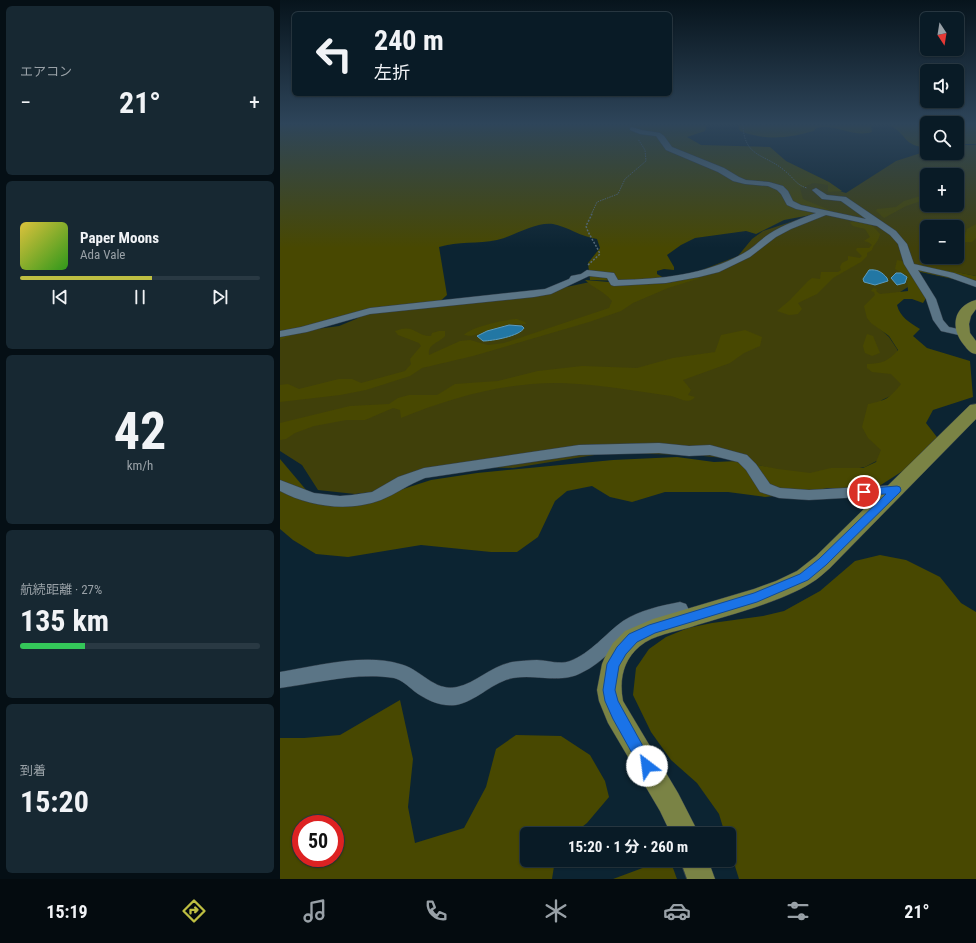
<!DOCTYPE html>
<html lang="ja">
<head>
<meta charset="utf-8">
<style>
	body { margin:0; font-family:"Roboto Condensed","Noto Sans JP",sans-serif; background:#172832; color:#f1f3f6; height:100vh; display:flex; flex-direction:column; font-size:15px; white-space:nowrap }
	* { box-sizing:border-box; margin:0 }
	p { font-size:13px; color:#99a1a7 }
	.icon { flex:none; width:22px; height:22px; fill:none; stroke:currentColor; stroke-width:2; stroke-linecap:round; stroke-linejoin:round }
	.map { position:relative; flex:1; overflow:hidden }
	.sheet { display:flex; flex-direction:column; gap:6px; padding:6px; background:#050f15; width:280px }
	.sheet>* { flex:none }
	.guide { position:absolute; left:12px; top:12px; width:380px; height:84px; border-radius:6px; box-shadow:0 1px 3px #0004,0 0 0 1px #293943; background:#091b26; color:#f1f3f6; overflow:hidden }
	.needle { width:26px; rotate:168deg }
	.fabs { position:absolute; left:640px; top:12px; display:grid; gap:8px }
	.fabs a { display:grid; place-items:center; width:44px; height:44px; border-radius:6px; background:#091b26; box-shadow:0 1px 3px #0004,0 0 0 1px #293943; font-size:20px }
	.speed { position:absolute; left:12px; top:815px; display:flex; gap:8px; font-size:20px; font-weight:700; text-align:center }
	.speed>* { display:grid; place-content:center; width:52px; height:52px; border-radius:50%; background:#091b26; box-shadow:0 1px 3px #0004,0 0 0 1px #293943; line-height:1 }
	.speed .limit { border:6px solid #d22; background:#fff; color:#111 }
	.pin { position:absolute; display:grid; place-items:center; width:34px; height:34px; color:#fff; margin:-17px; border:2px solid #fff; border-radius:50%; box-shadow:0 1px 4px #0007 }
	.me { position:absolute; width:44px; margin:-22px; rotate:330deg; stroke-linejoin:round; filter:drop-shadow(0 0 3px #0008) }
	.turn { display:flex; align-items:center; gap:14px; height:84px; padding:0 16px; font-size:18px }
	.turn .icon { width:52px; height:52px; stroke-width:2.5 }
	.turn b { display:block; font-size:28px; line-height:34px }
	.big { font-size:30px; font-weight:700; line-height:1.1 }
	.sheet .card { flex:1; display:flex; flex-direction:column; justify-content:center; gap:6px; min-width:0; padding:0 14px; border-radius:6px; background:#172832 }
	.sheet .dial { align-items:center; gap:0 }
	.dial b { font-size:52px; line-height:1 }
	.song { display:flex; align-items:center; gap:12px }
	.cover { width:48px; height:48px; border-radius:6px; background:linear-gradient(135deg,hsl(50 70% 55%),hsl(110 70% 35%)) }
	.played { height:4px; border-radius:2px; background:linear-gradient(90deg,#bebf42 55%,#293943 55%) }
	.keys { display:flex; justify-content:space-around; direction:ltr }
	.heat { display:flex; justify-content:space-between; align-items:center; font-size:22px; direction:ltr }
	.charge { height:6px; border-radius:3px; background:linear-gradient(90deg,#34c759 27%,#293943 0) }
	.trip { position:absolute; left:240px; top:827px; width:216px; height:40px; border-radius:6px; background:#091b26; box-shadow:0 1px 3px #0004,0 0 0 1px #293943; font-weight:700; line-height:40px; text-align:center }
	.tabs { display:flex; height:64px; justify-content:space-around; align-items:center; background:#040b0f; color:#99a1a7 }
	.tabs .icon { width:28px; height:28px }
	.tabs .on { color:#bebf42 }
	.tabs b { font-size:18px; color:#f1f3f6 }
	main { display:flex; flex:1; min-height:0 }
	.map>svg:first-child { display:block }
</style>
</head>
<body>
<main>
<section class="sheet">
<div class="card"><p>エアコン</p>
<div class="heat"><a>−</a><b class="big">21°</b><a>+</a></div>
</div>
<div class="card">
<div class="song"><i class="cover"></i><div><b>Paper Moons</b><p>Ada Vale</p></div></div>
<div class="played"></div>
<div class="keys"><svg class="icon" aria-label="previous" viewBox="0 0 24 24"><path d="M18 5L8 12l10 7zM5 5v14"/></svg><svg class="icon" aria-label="pause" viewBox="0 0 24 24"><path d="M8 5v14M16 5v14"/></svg><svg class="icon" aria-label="next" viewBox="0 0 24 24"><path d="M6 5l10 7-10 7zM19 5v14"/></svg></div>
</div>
<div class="card dial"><b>42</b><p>km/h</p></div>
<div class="card"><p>航続距離 · 27%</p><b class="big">135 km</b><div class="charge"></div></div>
<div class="card"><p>到着</p><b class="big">15:20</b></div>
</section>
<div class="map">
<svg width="696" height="879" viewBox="0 0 696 879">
	<rect width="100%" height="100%" fill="#0c2432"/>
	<path fill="#40400a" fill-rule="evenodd" d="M677,145H696V276L633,264L629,274L628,287L620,292L589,319L609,337L617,349L625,384L621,391L602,400L595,407L600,445L604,457L585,467L558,472L528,474L502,471L454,459L413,455L327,453L233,468L195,467L127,478L92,492L75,494L38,490L22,465L0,451V334L59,326L76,319L87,312L277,289L310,282L346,284L414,273L458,256L472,239L483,231L532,215C527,205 519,197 518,187C526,185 541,179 550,184C556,187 558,191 566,193L616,161L647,151V153H677ZM647,175H677V205H647ZM647,227H677V257H647Z"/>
	<g fill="#484801" fill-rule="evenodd">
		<path d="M0,125H427L425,131L407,137L421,145L490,147L506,161L549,182L562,191L548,192V185L534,183L520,188L523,199L552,211L504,220L476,234L466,231L415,238L401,245L387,255L394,267V270L384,269L377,271V274L384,278L350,281L310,280L308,263L320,248L317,239C301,237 286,226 273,224C254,222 235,236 217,240C198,244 178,241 159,247L167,295L154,307L60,317L0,340Z"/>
		<path d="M458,125H594L591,126L592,132C573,138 555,123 536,128L534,131C509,138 485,141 460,131Z"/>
		<path d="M609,125H647V147C623,147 627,133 609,125Z"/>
		<rect x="677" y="125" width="19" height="19"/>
		<polygon points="647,194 647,199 626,206 604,218 596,211 597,209 616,207 624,201"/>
		<path d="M573,221C589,222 590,222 600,234C598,243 594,243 592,250L587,253V256L581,262L553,278L537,294L518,303L522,309L518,314L509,315L497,311L510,300L528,281L532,278L540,279L541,272H558L561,270L560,267L562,263L568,260V256L580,258L582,256L576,250L577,248H589L592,245L588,242L584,241L590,237L585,229L573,226L570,223Z"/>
		<polygon points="696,224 696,238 692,242 684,242 683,240 687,229"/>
		<path d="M617,260L696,276V284L636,271L648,295L643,303L632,299H624L617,305C620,317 629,322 640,329L633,336L647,348L690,361L693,397L653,410L646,423L660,441L654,451L593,490L548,488L523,493L485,497L448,492H385L352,502L330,497L312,486L287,491L275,501L258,537L237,552H211L141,545L68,557L36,554L13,540L0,529V459L27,491L47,499L84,498L120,490L151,480L197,473L333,460L397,457L434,462L459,461L498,469L530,473L551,468H583L596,462L601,450L588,438L582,427L588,404C605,401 610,398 621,384L611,374L592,372L587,368V364C601,364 609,361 618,350L609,336L591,323L587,318L584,306L595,295L594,292L591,291L593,288L597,289L596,291L600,294L628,291L627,275L615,269Z"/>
		<path d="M417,277L420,278L388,288L353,303L341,311L309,322L193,356L142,368L130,376L86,390L60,395L0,402V385L8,384L19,389L59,379H72L81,383L125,371L131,364L130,359L141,346L139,343L118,335L115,331C135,323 135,336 151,336L152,333L159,331H165V336C159,343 147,344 149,355L180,341L190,340L208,345L224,343L329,308L332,301C324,291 313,288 305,280L329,282L336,285L382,284Z"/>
		<path d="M237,319L245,322L246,324H229L191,336L184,335C190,327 227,319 237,319Z"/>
		<path d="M465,330L482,337L480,346L464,353L450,363L403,380L411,390L408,395L415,397C409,405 399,398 391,396C355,391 318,384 281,383C226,382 172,397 121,418L120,410L113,408L85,420H66L34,426L15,433L6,439L0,440V423L70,406L109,404L118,398L129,395H157L175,384L218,381L258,371L302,366L357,368L393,358L435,352L441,335Z"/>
		<polygon points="587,334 593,336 600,353 592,356 585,353 583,346"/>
		<polygon points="600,555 626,560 660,577 681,603 696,612 696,879 459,879 449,847 449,834 445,834 439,814 417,783 391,760 371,732 353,695 356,668 369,649 386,637 408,628 432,623 483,616 504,611 540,591 575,561"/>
		<path d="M120,700L133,759L128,807L135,843L184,828L206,787L216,749L236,735L281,736L310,755L325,781L329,797L307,823L293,834H247V860H275L272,879H0V738H24L60,735ZM21,824H55V858H21Z"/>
		<polygon points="384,860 390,860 397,879 333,879"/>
	</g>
	<g fill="#2277a4" stroke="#5c9cbe">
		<path d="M589,270C597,269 602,272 607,278L608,281L595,285L584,282L583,279Z"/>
		<polygon points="616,273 621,273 627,277 625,283 617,285 611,278"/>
		<path d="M229,325L242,326L244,328C240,336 212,341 203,341L197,336L207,331Z"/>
	</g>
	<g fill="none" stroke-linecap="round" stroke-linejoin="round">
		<defs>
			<g id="minor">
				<path d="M352,127L361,130L380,133L384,136L392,147L444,168L459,177L466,180L489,182L503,186L508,191L513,201L521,205L586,219L561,201L542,199L532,190L536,188L547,195L566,197L616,231L627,244L634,264L674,273L696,281V287L668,277L638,270L656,299L663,320L669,327L687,331L688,333L683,336L661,331L653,320L646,299L624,264L618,244L610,235L597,226L546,215L511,229L496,237L470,257L439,272L419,277L386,283L334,286L331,285L327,278L309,276L271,294L254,297L90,314L27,332L0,337V331L21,327L90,308L265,289L289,279L291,276L301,274L307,270L334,273L338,280C382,279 425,275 464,253C473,248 480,240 489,234C503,225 519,219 536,213L516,209L507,205L501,194L497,190L488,186L465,184L453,181L438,172L386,150L376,136L360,134L350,130V128Z"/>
				<path d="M379,443L409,446L430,445L467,455L476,464L490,484L500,488L529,490L617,485L622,486L624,490L622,494L617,495L529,500L499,498L480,492L466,470L458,462L430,455L409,456L379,453L299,455L145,478C129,484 116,494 101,500C69,512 30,507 0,491V480L34,493L60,496L72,495L92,492L118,477L144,468L299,445Z"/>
				<path d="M400,602L406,604L413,618L411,623L405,625L399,623L396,617C384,620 372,621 361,627C339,640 325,662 301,673C280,684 257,674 233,678C212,682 197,701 176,705C161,707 146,700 134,691C128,686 122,680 114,678C77,672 37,683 0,688V672C36,666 85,653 120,664C141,669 154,692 177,687C196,683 211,666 232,662C240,661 249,660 257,660C267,660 279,665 290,661C311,653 325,634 343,621C360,610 380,606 400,602Z"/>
			</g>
			<g id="major">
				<path d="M696,300V309L691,316L689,324L690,333L696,341V354C690,353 688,350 684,345C670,328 673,306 696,300Z"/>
				<path d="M696,404V419L550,568C544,573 538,579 531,583C499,603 448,615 411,627C395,632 373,635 360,646C343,660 339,680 343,701L398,793L419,834H391L380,811L328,723L319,701L317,690L322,664L325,657L333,643L345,631L373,619L474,589L496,581L517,571L536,556L690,405Z"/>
				<polygon points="400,860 428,860 435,879 407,879"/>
			</g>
		</defs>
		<use href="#minor" stroke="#323f4b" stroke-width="1"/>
		<use href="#major" stroke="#323f4b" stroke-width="1"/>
		<g stroke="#586c79" stroke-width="1" stroke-dasharray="1.5 1" stroke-linecap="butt">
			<path d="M463,125C464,158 486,154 505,171C514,178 516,185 527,188"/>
			<polyline points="311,215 317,202 338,194 345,179 366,161 365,150 358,139"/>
		</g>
		<path stroke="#586c79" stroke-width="1.5" stroke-dasharray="2 1.5" stroke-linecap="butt" d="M308,265L320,254C316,244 309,236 306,226L312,214"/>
		<use href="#minor" fill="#5b7586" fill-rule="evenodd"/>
		<use href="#major" fill="#7a8345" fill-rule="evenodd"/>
	</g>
	<linearGradient id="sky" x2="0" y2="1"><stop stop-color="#07141c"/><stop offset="0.5" stop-color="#2e455a"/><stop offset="1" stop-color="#2e455a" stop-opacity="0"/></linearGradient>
	<rect width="696" height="248" fill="url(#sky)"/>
	<polygon fill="#1a73e8" stroke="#114b97" points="617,486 620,487 621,490 620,492 546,565 528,580 477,602 375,633 357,642 346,654 339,666 335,690 338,701 374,766 372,771 367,773 362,771 333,719 325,701 323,690 327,664 337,647 349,634 369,625 474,593 520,574 539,559 606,494 584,495 580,494 579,492 580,489"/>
</svg>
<div class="fabs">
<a><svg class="needle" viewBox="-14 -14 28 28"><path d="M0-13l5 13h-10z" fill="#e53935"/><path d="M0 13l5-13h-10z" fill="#99a1a7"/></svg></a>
<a><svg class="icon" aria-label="sound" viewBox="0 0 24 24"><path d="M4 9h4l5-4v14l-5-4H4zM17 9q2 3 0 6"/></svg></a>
<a><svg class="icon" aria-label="search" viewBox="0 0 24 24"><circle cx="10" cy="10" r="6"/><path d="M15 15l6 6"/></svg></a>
<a>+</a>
<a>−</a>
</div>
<div class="speed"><div class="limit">50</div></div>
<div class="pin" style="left:584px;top:492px;background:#d93025"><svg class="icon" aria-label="arrive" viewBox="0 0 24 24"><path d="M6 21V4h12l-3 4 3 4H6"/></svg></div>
<svg class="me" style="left:367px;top:766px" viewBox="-20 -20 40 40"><circle r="19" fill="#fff"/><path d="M0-13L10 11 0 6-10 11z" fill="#1a73e8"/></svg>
<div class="trip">15:20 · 1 分 · 260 m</div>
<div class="guide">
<div class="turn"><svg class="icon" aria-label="left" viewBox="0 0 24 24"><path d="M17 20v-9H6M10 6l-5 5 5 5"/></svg><div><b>240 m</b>左折</div></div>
</div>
</div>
</main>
<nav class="tabs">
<b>15:19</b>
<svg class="icon on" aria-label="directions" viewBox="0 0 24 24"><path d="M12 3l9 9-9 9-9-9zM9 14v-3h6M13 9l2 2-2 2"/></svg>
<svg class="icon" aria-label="music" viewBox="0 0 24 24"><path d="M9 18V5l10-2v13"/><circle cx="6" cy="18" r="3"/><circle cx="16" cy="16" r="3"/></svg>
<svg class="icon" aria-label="phone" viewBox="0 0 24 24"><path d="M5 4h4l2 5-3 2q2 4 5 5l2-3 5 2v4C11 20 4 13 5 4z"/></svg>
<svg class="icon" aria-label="climate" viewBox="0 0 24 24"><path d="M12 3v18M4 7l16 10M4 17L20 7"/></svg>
<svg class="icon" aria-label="car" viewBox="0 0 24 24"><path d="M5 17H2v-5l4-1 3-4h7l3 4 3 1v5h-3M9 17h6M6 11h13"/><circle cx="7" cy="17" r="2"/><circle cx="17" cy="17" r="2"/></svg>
<svg class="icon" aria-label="filters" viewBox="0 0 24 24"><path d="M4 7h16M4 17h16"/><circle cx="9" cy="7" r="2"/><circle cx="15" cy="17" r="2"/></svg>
<b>21°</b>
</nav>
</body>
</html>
